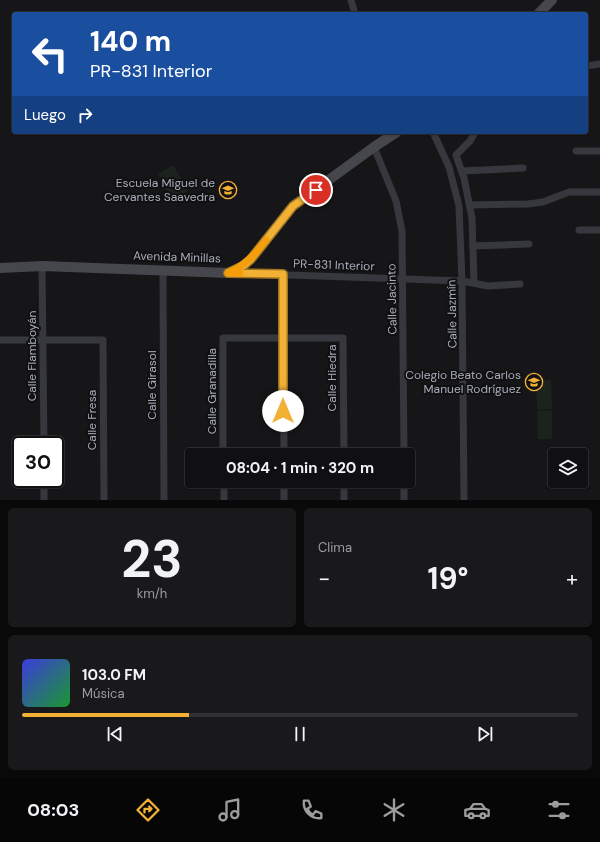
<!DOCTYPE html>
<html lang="es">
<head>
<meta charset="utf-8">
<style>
	body { margin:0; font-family:"DM Sans",sans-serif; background:#19191b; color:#f1f3f6; height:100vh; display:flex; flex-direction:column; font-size:15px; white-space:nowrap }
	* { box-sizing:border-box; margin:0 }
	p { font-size:13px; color:#9c9d9f }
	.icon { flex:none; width:22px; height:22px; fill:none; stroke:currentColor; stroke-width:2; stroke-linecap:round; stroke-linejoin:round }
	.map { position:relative; height:500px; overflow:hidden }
	.sheet { display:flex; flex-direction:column; gap:8px; padding:8px; background:#09090a; flex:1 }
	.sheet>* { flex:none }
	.banner { position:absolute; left:12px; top:12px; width:576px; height:122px; border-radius:4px; box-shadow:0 1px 3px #0004,0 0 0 1px #303032; background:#1a4fa0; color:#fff; overflow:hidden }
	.buttons { position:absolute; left:548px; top:448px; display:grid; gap:8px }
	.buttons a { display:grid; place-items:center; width:40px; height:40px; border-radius:4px; background:#101012; box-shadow:0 1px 3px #0004,0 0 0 1px #303032; font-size:20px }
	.speed { position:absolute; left:12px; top:436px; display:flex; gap:8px; font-size:20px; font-weight:700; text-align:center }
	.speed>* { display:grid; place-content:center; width:52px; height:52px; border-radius:50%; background:#101012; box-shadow:0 1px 3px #0004,0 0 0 1px #303032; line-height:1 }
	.speed .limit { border:2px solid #111; border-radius:6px; background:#fff; color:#111 }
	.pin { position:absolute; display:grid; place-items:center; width:34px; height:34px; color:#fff; margin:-17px; border:2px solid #fff; border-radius:50%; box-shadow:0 1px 4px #0007 }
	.me { position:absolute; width:44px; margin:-22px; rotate:0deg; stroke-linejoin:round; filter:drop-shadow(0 0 3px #0008) }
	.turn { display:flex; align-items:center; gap:14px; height:84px; padding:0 12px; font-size:18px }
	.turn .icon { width:52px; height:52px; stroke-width:2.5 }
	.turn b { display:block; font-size:28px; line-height:34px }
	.then { display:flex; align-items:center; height:38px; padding:0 12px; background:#0003; gap:8px; font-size:15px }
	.big { font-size:30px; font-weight:700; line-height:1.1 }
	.sheet .widget { flex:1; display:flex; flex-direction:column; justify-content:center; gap:6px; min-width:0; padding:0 14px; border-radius:6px; background:#19191b }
	.sheet .dial { align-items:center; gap:0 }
	.dial b { font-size:52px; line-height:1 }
	.song { display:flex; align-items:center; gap:12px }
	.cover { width:48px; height:48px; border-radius:6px; background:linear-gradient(135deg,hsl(240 70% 55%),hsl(130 70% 35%)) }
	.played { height:4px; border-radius:2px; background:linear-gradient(90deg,#f2b134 30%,#303032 30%) }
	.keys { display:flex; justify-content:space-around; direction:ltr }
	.heat { display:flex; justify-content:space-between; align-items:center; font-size:22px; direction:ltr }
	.sheet .tiles { flex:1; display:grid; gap:8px; grid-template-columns:1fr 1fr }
	.widget:last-child { grid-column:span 2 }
	.trip { position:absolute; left:185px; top:448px; width:230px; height:40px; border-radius:4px; background:#101012; box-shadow:0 1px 3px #0004,0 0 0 1px #303032; font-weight:700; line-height:40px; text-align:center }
	.menu { display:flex; height:64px; justify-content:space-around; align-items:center; background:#060607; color:#9c9d9f }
	.menu .icon { width:28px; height:28px }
	.menu .current { color:#f2b134 }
	.menu b { font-size:18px; color:#f1f3f6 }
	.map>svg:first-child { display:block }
</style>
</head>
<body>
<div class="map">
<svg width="600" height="500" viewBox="0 0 600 500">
	<rect width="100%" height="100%" fill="#161618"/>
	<g fill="#1c231d">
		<polygon points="173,165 188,191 172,200 158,174"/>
		<polygon points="551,380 552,409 537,410 536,381"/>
		<polygon points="552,410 552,439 538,439 537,411"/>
	</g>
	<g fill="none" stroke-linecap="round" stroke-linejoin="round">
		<g stroke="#37383d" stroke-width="7">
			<polyline points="351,0 355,14"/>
			<polyline points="586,66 600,64"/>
			<polyline points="433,132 449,167 459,206 462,281 464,500"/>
			<polyline points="374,147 396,201 402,231 404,455"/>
			<polyline points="576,151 600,151"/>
			<polyline points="462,171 523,168"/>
			<polyline points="470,205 528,204 543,202 569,192 600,192"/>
			<polyline points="579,230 600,230"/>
			<polyline points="473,246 529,244"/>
			<polyline points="42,266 44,445"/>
			<polyline points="163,270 164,500"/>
			<polyline points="231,273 462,281 488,286 520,284"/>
			<polyline points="283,274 284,455"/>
			<polyline points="474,282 472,218 464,178 456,155 470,141 475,132"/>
			<polyline points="0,340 103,340 104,500"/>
			<polyline points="223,455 223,338 343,338 344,455"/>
			<polyline points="44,479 44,500"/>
			<polyline points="224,481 224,500"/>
			<polyline points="284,481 284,500"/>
			<polyline points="344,481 344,500"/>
			<polyline points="404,481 404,500"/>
		</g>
		<g stroke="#45474d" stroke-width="10">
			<polyline points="538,14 552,0"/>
			<polyline points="0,268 42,266 229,273 243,266 251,259 293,206 374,147 397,132"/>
		</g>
	</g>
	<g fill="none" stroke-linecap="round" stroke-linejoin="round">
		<defs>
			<polyline id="route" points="283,411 283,274 228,273 243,266 251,259 293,206 316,190"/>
		</defs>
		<use href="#route" stroke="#9d7322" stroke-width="10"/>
		<use href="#route" stroke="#f2b134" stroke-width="7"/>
		<path stroke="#f59e0b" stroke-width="7" d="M240,273H228C248,263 253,256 266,240"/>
	</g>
	<defs>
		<symbol id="school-ring" viewBox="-11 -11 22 22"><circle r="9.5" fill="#111113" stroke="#f2b134" stroke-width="1.5"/><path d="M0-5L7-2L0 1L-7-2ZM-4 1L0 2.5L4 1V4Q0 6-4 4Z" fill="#f2b134"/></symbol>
		<symbol id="university-ring" viewBox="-11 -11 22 22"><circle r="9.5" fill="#111113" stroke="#f2b134" stroke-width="1.5"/><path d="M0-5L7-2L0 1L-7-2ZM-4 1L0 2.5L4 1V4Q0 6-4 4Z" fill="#f2b134"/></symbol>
	</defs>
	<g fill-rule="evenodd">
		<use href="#school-ring" x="218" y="180" width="20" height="20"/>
		<use href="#university-ring" x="524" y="372" width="20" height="20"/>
	</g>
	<g text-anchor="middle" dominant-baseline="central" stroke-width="4" stroke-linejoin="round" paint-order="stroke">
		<g font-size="12" fill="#a8adb8" stroke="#111113" text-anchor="end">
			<text x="215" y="183">Escuela Miguel de<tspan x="215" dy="14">Cervantes Saavedra</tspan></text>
			<text x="521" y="375">Colegio Beato Carlos<tspan x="521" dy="14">Manuel Rodríguez</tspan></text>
		</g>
		<g font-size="12" fill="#a8adb8" stroke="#111113">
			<text transform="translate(177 257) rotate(2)">Avenida Minillas</text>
			<text transform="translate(334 265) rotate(2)">PR-831 Interior</text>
			<text transform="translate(392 299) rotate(-91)">Calle Jacinto</text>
			<text transform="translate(452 314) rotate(-91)">Calle Jazmín</text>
			<text transform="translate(32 356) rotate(-90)">Calle Flamboyán</text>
			<text transform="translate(332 378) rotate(-90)">Calle Hiedra</text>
			<text transform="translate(152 385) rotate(-90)">Calle Girasol</text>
			<text transform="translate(212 391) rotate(-90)">Calle Granadilla</text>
			<text transform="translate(92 420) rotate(-90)">Calle Fresa</text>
		</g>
	</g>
</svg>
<div class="buttons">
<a><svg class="icon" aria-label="layers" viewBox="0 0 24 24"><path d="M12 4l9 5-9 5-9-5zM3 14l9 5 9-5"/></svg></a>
</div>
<div class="speed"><div class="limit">30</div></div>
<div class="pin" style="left:316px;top:190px;background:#d93025"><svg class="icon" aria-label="arrive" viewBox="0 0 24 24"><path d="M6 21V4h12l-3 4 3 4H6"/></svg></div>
<svg class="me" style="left:283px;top:411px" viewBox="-20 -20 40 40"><circle r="19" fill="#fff"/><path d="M0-13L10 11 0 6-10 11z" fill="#f2b134"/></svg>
<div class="trip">08:04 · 1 min · 320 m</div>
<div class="banner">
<div class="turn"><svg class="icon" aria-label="left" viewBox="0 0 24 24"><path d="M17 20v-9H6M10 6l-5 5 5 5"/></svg><div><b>140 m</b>PR-831 Interior</div></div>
<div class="then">Luego<svg class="icon" aria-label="right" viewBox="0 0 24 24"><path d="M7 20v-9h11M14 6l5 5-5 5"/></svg></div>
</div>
</div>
<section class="sheet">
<div class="tiles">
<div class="widget dial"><b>23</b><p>km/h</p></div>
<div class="widget"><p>Clima</p>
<div class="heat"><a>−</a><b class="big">19°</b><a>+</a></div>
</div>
<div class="widget">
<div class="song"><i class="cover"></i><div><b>103.0 FM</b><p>Música</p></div></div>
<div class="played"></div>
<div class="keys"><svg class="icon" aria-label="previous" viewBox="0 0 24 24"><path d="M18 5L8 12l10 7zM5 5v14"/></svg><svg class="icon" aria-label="pause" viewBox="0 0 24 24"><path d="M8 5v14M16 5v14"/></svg><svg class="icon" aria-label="next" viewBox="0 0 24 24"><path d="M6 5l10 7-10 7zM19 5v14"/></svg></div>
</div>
</div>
</section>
<nav class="menu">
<b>08:03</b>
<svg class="icon current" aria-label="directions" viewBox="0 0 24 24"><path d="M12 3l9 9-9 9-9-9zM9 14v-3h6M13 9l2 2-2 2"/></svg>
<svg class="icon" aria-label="music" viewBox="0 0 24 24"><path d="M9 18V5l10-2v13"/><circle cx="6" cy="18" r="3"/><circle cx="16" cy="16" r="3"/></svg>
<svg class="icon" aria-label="phone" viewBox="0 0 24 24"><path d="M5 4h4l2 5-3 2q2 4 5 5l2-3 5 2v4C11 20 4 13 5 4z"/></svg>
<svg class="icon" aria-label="climate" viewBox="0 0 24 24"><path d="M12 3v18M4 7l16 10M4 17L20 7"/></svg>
<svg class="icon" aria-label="car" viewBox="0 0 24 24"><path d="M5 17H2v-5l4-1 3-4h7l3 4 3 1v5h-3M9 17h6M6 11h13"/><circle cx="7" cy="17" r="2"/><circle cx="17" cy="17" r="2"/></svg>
<svg class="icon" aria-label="filters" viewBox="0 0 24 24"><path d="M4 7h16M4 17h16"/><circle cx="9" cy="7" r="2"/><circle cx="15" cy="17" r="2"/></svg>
</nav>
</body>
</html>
